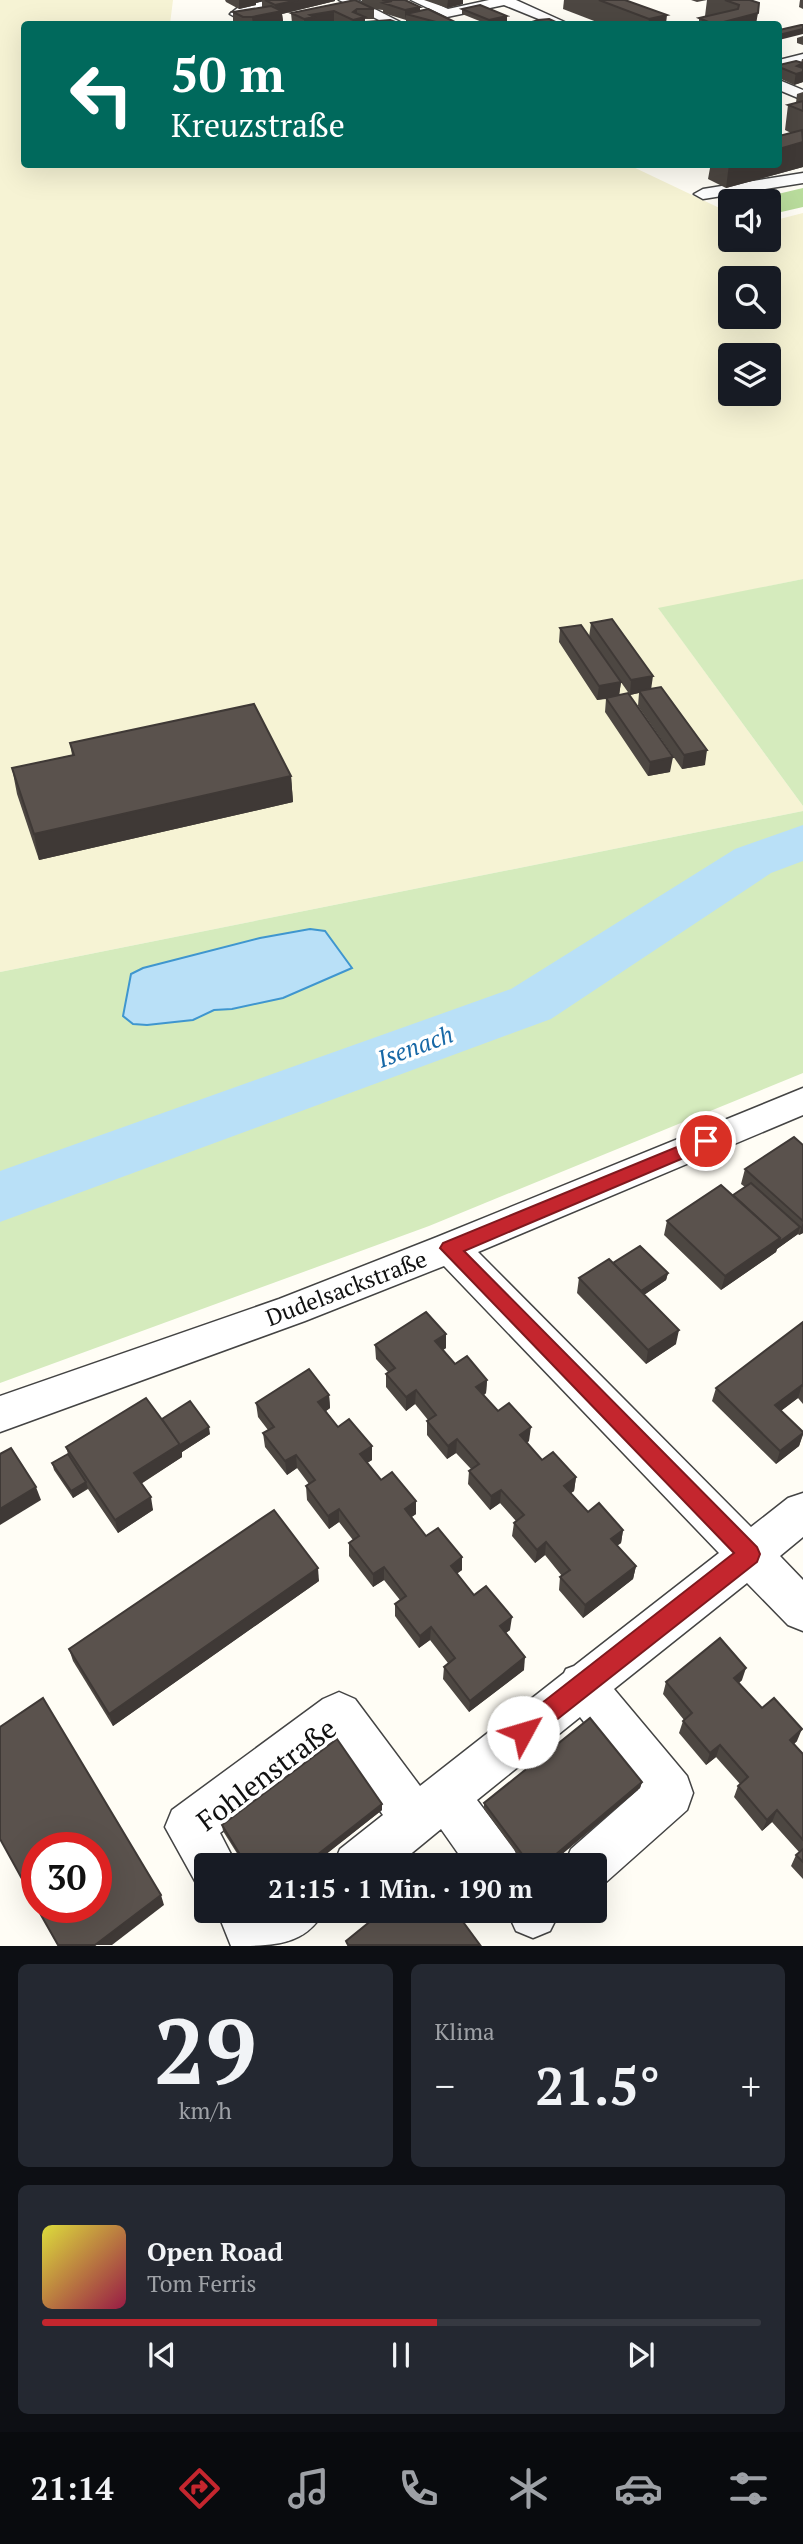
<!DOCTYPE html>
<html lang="de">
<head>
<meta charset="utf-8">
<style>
	body { margin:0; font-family:"PT Serif",serif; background:#242831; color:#f1f3f6; height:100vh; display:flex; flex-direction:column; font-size:26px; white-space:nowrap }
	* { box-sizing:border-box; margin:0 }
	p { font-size:23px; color:#9ea1a6 }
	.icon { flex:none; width:38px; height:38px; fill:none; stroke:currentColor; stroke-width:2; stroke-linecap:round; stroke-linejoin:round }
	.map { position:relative; height:1946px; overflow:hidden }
	.sheet { display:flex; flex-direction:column; gap:18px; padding:18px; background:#0d0f14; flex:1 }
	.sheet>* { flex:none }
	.guide { position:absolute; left:21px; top:21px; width:761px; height:147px; border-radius:7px; box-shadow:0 7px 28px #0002; background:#00695c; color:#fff; overflow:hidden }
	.fabs { position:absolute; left:718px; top:189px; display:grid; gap:14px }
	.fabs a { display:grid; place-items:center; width:63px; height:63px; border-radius:7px; background:#171b24; box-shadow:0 7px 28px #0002; font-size:35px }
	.speed { position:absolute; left:21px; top:1832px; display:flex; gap:14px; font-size:35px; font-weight:700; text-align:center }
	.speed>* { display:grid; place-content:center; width:91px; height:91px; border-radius:50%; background:#171b24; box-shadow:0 7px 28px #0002; line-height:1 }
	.speed .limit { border:10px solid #d22; background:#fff; color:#111 }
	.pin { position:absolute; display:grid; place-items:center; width:60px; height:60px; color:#fff; margin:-30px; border:4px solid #fff; border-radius:50%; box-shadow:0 2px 7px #0007 }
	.me { position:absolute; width:77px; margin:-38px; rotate:51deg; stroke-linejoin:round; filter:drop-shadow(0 0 5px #0008) }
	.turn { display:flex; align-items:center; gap:24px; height:147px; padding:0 35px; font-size:32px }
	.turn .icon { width:91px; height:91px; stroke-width:2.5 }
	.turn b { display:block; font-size:49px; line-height:60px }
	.big { font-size:52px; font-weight:700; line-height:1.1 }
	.sheet .card { flex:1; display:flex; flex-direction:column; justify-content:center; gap:10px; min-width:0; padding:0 24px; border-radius:10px; background:#242831 }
	.sheet .dial { align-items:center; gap:0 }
	.dial b { font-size:91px; line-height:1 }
	.song { display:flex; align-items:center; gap:21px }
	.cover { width:84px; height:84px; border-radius:10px; background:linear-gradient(135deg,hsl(60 70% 55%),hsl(340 70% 35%)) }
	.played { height:7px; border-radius:4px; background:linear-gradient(90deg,#c4262e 55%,#363941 55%) }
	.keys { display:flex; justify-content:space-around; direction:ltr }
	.heat { display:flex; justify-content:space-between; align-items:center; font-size:38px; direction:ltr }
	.sheet .tiles { flex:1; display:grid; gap:18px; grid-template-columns:1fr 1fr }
	.card:last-child { grid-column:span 2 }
	.trip { position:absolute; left:194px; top:1853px; width:413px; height:70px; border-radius:7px; background:#171b24; box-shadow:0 7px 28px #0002; font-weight:700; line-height:70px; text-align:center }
	.menu { display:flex; height:112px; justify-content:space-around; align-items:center; background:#090b0e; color:#9ea1a6 }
	.menu .icon { width:49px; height:49px }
	.menu .on { color:#c4262e }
	.menu b { font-size:32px; color:#f1f3f6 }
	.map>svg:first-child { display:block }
</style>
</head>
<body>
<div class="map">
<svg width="803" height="1946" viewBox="0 0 803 1946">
	<rect width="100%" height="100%" fill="#fffdf5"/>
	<path fill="#f6f3d4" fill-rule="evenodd" d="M0,0H173L170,24H24V164L629,165L730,213V240H768V222L803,213V579L659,609L803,806V811L0,972ZM730,278H768V317H730ZM730,355H768V394H730Z"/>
	<g fill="#d5ebbd">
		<polygon points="803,579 803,806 658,608"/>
		<polygon points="803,811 803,1073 429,1226 0,1383 0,972"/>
	</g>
	<polygon fill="#b9dc9c" points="803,188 803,207 768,215 768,201 749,201"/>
	<polygon fill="#b9e0f7" stroke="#3f96cf" stroke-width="2" points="310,929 325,931 352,968 283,998 232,1009 214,1010 193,1020 147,1025 133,1024 123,1016 131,974 143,968 260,938"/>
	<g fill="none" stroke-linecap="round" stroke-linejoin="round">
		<polygon fill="#b9e0f7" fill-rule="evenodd" points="803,825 803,861 771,873 551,1019 0,1222 0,1171 511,989 735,849"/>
		<defs>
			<g id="minor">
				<polygon points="271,0 300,0 293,4 249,12 237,18 230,14 240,6"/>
				<polygon points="339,0 357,0 404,24 387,24"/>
				<polygon points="411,0 429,0 448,9 489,0 516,0 569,24 551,24 504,5 447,17"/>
				<polygon points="803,54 803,62 779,68 779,60"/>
				<polygon points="779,80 803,90 803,100 779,90"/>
				<polygon points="803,173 803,183 703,199 694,194 703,189"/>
				<polygon points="803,1088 803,1115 478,1252 751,1527 788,1498 803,1493 803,1537 780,1556 803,1580 803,1631 788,1625 747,1583 614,1689 687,1776 693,1793 687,1810 605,1883 595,1887 595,1866 564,1866 571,1849 638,1790 580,1717 477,1800 514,1849 521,1866 467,1866 441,1829 396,1866 333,1866 340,1849 383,1815 334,1747 220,1833 237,1866 206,1866 206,1887 196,1883 165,1827 172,1810 323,1699 339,1692 355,1699 420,1786 564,1673 566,1669 574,1666 719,1553 444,1266 305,1321 0,1432 0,1396 279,1299 437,1237"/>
				<path d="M217,1911H324C305,1946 273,1946 231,1946Z"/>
				<polygon points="507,1911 560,1911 550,1931 533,1938 516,1931"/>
			</g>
		</defs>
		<use href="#minor" stroke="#444" stroke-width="3"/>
		<use href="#minor" fill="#fff" fill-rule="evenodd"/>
	</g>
	<g fill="#4d4742">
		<polygon points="225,0 335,0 335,1 282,14 283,21 266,24 239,24 233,22 233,12 262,7 262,1 256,3 256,5 239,9 226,2"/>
		<polygon points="362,0 405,0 420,7 420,11 459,24 406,24 406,20 383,13 383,10 373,9 374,9 374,19 365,19 365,22 401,24 341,24 334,21 315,24 295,24 292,23 291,13 362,4"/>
		<polygon points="424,0 463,0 463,4 447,8"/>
		<polygon points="564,0 625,0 666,24 602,24 563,9"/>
		<polygon points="691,0 750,0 756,24 699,23 699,18 706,17 705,16 707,0 697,2"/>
		<polygon points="800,0 803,0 803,9 799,7"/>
		<polygon points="462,9 507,21 493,24 487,24 462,14"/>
		<polygon points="803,36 803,45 797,43 797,38"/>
		<polygon points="802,59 803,59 803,82 794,85 779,78 779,65 801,63"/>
		<polygon points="803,92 803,167 726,188 708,179 710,168 702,164 779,164 791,133 785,130 788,105 796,103 797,94"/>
		<polygon points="591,623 651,689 705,765 682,769 638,706 639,693 630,695 604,658 621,682 619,695 670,772 648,776 605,712 606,699 597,700 559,642 560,628 589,637"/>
		<polygon points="70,743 291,776 293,802 39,860 17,794 12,768 72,755"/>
		<polygon points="803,1145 803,1233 799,1235 798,1234 777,1249 776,1252 721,1290 664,1235 667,1221 733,1195 745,1187 741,1184 745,1169"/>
		<polygon points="613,1263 668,1273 666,1280 644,1295 676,1344 646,1364 577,1293 579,1278"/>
		<polygon points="803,1322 803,1404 798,1398 781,1411 803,1432 803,1435 799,1446 776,1464 712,1401 716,1388"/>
		<polygon points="446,1334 446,1348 443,1350 455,1364 487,1380 486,1393 483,1396 498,1411 529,1441 526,1443 542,1460 576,1477 574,1491 571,1493 588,1512 623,1530 621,1543 617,1545 636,1566 633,1579 583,1618 559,1590 560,1577 562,1576 545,1555 535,1563 512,1536 514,1523 516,1521 500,1503 490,1510 468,1484 469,1471 471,1469 456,1453 447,1459 427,1435 427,1421 428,1420 415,1404 406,1411 386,1387 386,1374 388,1372 376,1359 375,1345"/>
		<polygon points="329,1395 330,1408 326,1411 338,1427 372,1460 367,1463 381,1480 416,1501 416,1514 411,1517 426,1536 462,1557 462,1570 457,1573 474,1595 510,1630 506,1633 524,1670 469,1712 443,1679 444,1667 448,1663 430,1640 419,1648 395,1616 395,1604 400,1600 384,1580 373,1587 349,1556 349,1543 353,1540 339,1522 329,1529 307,1500 306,1486 309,1484 297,1468 287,1475 265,1447 263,1433 268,1430 258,1417 256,1403"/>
		<polygon points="162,1419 210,1434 182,1452 182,1457 141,1484 153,1510 118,1533 88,1489 73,1498 54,1470 52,1463 68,1454 66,1447"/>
		<polygon points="319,1581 113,1726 73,1661 69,1649"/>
		<polygon points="742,1680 739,1683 762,1708 797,1741 794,1744 803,1754 803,1879 791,1866 796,1855 799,1852 772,1822 762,1831 734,1797 738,1786 740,1784 716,1757 706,1765 679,1733 683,1721 684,1720 663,1694 666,1682"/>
		<polygon points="642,1782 640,1788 548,1866 526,1866 484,1809 484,1803"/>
		<polygon points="382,1804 382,1810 311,1866 245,1866 223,1831 222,1825"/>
	</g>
	<g fill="#3f3936">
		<polygon points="239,0 262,0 262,1 256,3 256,5 239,9"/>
		<polygon points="298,0 335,0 335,1 282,14 283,21 266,24 253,24 252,17 276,12 275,5"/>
		<polygon points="448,0 463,0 463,4 447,8"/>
		<polygon points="420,7 420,17 406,14 405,20 405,10"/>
		<polygon points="357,9 357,19 365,17 365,24 353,24 353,12"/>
		<polygon points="334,11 334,21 315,24 304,24 304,19 310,15"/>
		<polygon points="758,13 756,24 716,24"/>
		<polygon points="667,15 666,24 648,24 649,19"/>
		<polygon points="507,16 507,21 489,24 489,20"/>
		<polygon points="803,29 803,34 779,40 779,35"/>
		<polygon points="803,64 803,82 794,85 797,66"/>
		<polygon points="803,142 803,167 726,188 729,164 779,164 779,149"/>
		<polygon points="653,676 651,690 630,695 631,680"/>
		<polygon points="621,682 619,696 597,700 599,686"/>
		<polygon points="707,750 705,765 682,769 684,755"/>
		<polygon points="673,757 670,772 648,776 650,762"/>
		<polygon points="291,776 293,802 39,860 34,834"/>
		<polygon points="803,1222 803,1233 799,1235"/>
		<polygon points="800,1227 798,1234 777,1249 776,1252 721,1290 725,1276 780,1238"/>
		<polygon points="668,1273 666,1280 635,1301 636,1294"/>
		<polygon points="679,1330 676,1344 646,1364 648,1350"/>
		<polygon points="446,1334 446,1348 435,1355 435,1341"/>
		<polygon points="487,1380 486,1393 475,1401 476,1387"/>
		<polygon points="802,1385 798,1398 771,1418 775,1405"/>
		<polygon points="416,1390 415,1404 406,1411 406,1397"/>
		<polygon points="329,1395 330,1408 319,1416 318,1402"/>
		<polygon points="209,1427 210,1434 182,1452 182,1457 137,1486 134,1473"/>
		<polygon points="531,1427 529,1441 518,1449 520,1435"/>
		<polygon points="803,1433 799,1446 776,1464 780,1451"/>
		<polygon points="457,1439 456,1453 447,1459 448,1446"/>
		<polygon points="372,1446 372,1460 360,1467 360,1454"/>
		<polygon points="296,1455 297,1468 287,1475 285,1461"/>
		<polygon points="576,1477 574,1491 562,1499 564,1486"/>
		<polygon points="86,1482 88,1488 73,1498 71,1491"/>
		<polygon points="36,1487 41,1500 0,1525 0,1509"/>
		<polygon points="501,1490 500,1503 490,1510 491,1496"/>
		<polygon points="151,1497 153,1510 118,1533 115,1520"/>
		<polygon points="416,1501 416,1514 405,1522 405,1509"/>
		<polygon points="339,1509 339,1522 329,1529 328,1516"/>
		<polygon points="623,1530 621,1543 609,1552 611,1539"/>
		<polygon points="546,1542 545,1555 535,1563 537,1550"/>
		<polygon points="462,1557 462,1570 450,1579 451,1566"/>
		<polygon points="636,1566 633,1579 583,1618 585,1605"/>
		<polygon points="384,1567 384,1580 373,1587 373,1574"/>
		<polygon points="318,1568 319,1581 113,1726 109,1714"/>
		<polygon points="512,1617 510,1630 498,1638 500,1626"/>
		<polygon points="431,1627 430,1640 419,1648 420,1636"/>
		<polygon points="525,1657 524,1670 469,1712 470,1701"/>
		<polygon points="746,1668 742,1680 730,1690 734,1678"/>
		<polygon points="802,1729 797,1741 786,1751 790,1740"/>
		<polygon points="720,1745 716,1757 706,1765 710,1753"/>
		<polygon points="642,1782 640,1788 548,1866 542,1866"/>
		<polygon points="382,1804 382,1810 311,1866 303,1866"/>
		<polygon points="777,1810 772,1822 762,1831 767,1820"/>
		<polygon points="161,1895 164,1905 112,1945 95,1945"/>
	</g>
	<g fill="#5a524d" stroke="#3f3936" stroke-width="2">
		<polygon points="265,0 298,0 275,5"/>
		<polygon points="355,0 374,9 357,9 353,12 365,17 353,20 334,11 310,15 314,17 304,19 291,13"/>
		<polygon points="382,0 405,0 420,7 405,10 383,3 392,1"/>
		<polygon points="599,0 625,0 667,15 649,19"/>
		<polygon points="725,0 750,0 759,3 758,13 716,24 692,24 706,21 699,18 738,9 739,5"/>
		<polygon points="480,5 507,16 489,20 462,9"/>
		<polygon points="271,6 282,11 252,17 243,17 233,12"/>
		<polygon points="428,9 459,24 432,24 427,23 436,22 406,14"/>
		<polygon points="549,19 560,24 526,24 538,20"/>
		<polygon points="390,20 401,24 370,24 365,22"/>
		<polygon points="801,25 803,25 803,29 779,35 779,30"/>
		<polygon points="796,61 803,63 797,66 803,68 803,72 796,74 779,67 779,65"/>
		<polygon points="803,101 803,111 788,105"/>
		<polygon points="802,130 803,142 779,149 779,136"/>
		<polygon points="612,619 653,676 631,680 591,623"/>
		<polygon points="581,625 621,682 599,686 560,628"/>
		<polygon points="661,687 707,750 684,755 639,691"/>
		<polygon points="628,693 673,757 650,762 606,698"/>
		<polygon points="254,704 291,776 34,834 12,768 74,755 70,743"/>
		<polygon points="794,1137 803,1145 803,1221 745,1169"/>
		<polygon points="751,1183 800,1227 779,1242 780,1238 733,1195"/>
		<polygon points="721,1185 780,1238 725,1276 667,1221"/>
		<polygon points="640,1246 668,1273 641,1291 613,1263"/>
		<polygon points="609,1259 679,1330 648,1350 579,1278"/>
		<polygon points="426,1312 446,1334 435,1341 455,1364 467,1356 487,1380 476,1387 498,1411 509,1403 531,1427 520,1435 542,1460 553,1452 576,1477 564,1486 588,1512 599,1503 623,1530 611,1539 636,1566 585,1605 560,1577 570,1570 546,1542 537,1550 514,1523 524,1515 501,1490 491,1496 469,1471 479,1464 457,1439 448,1446 427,1421 436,1415 416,1390 406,1397 386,1374 395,1368 375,1345"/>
		<polygon points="803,1322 803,1386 802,1385 775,1405 803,1432 803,1433 780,1451 716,1388"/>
		<polygon points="309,1369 329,1395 318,1402 338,1427 349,1419 372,1446 360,1454 381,1480 392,1472 416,1501 405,1509 426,1536 438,1528 462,1557 451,1566 474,1595 486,1586 512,1617 500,1626 525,1657 470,1701 444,1667 455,1658 431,1627 420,1636 395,1604 406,1596 384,1567 373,1574 349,1543 359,1536 339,1509 328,1516 306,1486 315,1480 296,1455 285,1461 263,1433 274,1427 256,1403"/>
		<polygon points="146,1398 180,1444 134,1473 151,1497 115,1520 66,1447"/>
		<polygon points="190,1401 209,1427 180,1445 162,1419"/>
		<polygon points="11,1448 36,1487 0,1509 0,1454"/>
		<polygon points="68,1454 86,1482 71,1491 52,1463"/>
		<polygon points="274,1510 318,1568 109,1714 69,1649"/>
		<polygon points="720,1638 746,1668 734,1678 762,1708 774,1698 802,1729 790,1740 803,1754 803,1840 777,1810 767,1820 738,1786 748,1777 720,1745 710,1753 683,1721 692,1713 666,1682"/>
		<polygon points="43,1698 161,1895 95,1945 58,1945 37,1908 96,1908 96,1848 37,1848 37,1906 0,1839 0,1727"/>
		<polygon points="590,1718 642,1782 542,1866 531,1866 484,1803"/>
		<polygon points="337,1739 382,1804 303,1866 247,1866 222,1825"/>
		<polygon points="803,1849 803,1862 796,1855"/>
		<polygon points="383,1911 455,1911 480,1945 348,1945 346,1941"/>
	</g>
	<polygon fill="#c4262e" stroke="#7f191e" stroke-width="2" points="706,1135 712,1137 715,1141 712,1146 464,1251 757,1547 760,1554 757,1562 531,1740 523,1744 515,1740 512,1732 515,1724 734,1553 440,1248 443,1243"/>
	<g text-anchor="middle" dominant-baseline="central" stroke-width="7" stroke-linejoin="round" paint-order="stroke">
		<g font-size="23" fill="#111" stroke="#fff">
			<text transform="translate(346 1288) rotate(-21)">Dudelsackstraße</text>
		</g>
		<g font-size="24" font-style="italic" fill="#1768a6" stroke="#fff">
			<text transform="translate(415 1046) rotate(-20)">Isenach</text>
		</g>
		<g font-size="28" fill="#111" stroke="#fff">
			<text transform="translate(266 1774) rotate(-37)">Fohlenstraße</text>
		</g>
	</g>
</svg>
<div class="fabs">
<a><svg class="icon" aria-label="sound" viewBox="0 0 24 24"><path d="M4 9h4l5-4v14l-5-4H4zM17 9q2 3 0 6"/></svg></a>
<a><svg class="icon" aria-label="search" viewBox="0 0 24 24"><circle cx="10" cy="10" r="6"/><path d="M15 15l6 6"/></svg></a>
<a><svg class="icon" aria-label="layers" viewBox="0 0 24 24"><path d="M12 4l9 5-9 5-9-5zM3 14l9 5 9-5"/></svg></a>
</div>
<div class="speed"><div class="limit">30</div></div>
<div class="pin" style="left:706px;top:1141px;background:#d93025"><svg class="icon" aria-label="arrive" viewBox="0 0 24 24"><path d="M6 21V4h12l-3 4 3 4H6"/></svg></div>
<svg class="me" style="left:523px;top:1732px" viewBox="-20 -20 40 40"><circle r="19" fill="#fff"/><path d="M0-13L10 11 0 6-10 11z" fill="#c4262e"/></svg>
<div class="trip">21:15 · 1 Min. · 190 m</div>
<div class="guide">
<div class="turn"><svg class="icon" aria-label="left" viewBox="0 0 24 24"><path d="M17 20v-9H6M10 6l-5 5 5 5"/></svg><div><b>50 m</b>Kreuzstraße</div></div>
</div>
</div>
<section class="sheet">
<div class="tiles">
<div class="card dial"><b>29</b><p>km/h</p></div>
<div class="card"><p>Klima</p>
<div class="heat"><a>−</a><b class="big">21.5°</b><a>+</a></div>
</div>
<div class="card">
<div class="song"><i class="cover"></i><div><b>Open Road</b><p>Tom Ferris</p></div></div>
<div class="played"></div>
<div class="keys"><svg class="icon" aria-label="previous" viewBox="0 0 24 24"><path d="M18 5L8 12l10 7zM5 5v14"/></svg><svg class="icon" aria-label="pause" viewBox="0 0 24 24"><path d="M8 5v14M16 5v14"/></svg><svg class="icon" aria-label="next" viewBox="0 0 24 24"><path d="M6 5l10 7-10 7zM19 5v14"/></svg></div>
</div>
</div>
</section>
<nav class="menu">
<b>21:14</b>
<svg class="icon on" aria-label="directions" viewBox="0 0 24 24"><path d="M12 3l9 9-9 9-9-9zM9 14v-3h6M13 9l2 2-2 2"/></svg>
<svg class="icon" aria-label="music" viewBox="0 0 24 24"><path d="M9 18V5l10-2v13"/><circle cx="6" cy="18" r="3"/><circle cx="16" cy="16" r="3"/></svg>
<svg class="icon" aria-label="phone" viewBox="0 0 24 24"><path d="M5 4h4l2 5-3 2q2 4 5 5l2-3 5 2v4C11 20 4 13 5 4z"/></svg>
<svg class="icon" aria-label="climate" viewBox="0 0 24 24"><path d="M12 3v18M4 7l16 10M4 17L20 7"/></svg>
<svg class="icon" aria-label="car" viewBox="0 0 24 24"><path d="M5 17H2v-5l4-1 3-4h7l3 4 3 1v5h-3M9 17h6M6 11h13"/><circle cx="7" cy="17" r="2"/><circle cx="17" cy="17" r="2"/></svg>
<svg class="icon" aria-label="filters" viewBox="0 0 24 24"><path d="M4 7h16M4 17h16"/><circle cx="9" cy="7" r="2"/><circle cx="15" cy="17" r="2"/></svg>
</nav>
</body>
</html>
